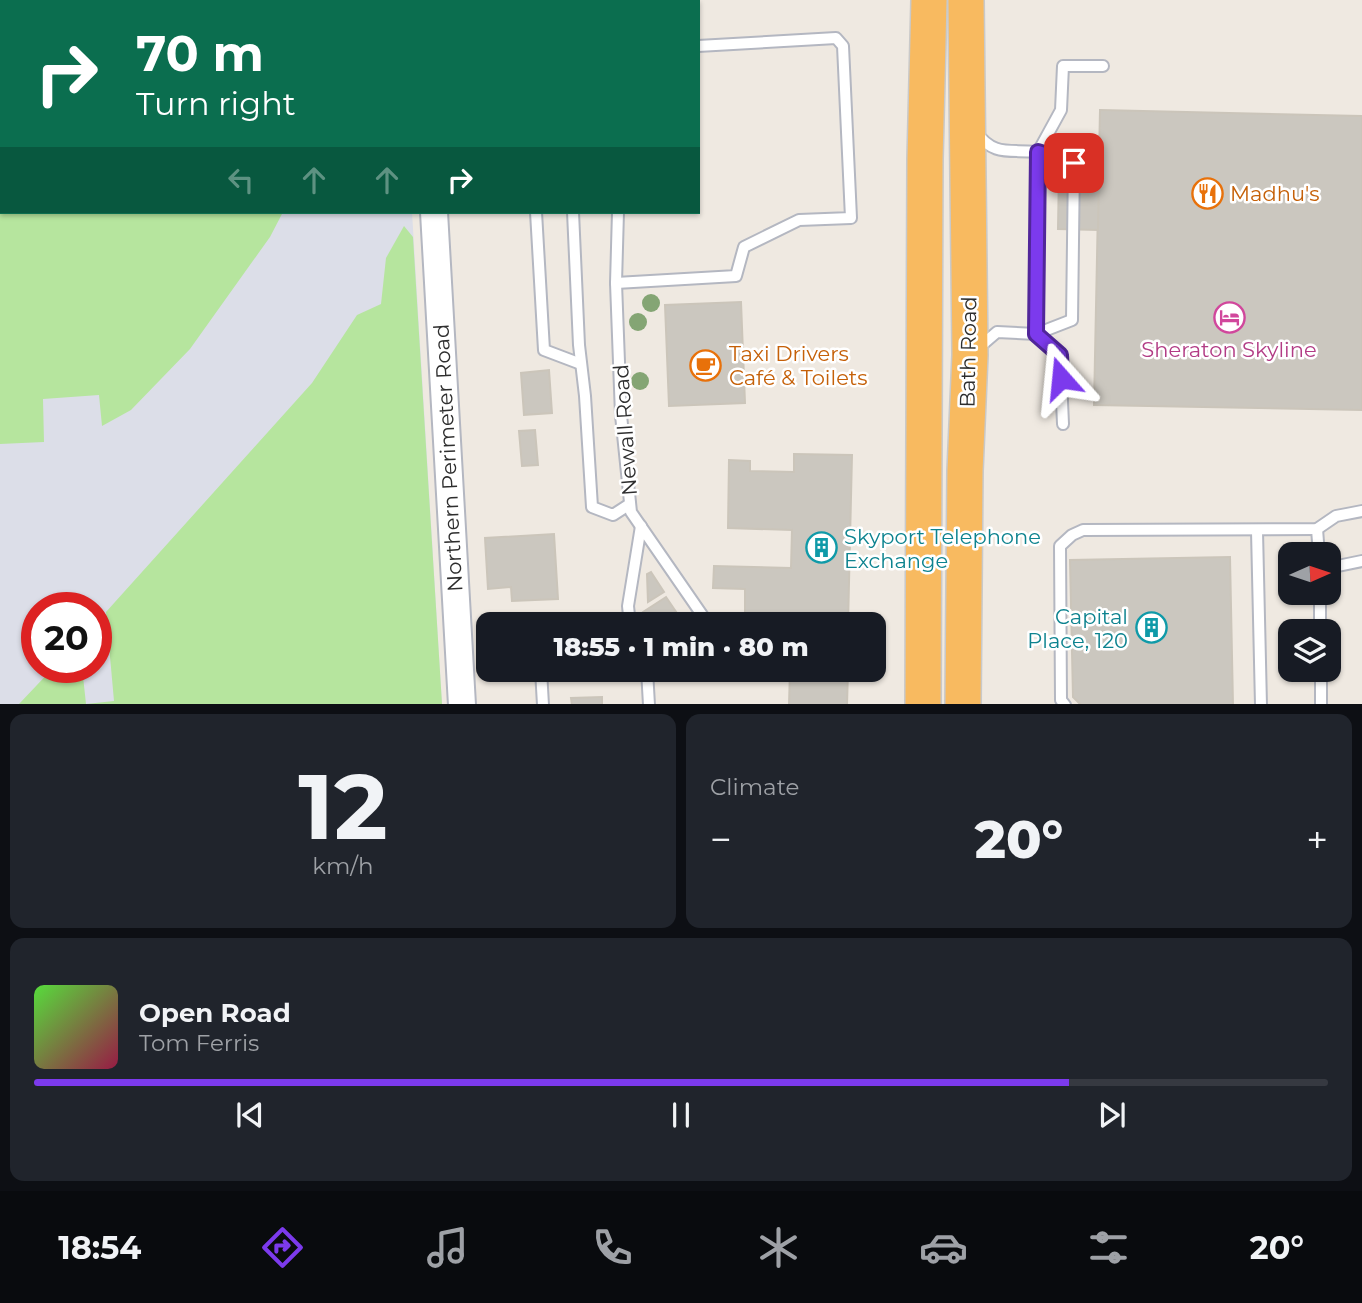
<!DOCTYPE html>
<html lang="en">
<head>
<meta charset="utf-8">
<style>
	body { margin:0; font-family:Montserrat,sans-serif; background:#20242c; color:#f1f3f6; height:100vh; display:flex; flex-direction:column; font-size:26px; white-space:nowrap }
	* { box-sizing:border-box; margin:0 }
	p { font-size:23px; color:#9ea1a6 }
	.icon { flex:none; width:38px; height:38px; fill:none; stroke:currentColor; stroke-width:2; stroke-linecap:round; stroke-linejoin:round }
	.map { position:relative; height:704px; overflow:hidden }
	.side { display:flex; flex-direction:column; gap:10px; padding:10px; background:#0d0f14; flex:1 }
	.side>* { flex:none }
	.top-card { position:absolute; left:0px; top:0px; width:700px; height:214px; box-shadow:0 2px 5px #0004; background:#0b6e4f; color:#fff; overflow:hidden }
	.needle { width:46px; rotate:87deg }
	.controls { position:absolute; left:1278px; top:542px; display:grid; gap:14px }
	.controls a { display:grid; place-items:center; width:63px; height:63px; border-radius:14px; background:#171b24; box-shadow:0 2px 5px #0004; font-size:35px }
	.speed { position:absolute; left:21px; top:592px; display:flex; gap:14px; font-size:35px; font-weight:700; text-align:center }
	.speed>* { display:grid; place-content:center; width:91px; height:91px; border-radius:50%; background:#171b24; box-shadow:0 2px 5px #0004; line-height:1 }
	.speed .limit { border:10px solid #d22; background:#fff; color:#111 }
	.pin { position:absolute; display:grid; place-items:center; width:60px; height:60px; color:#fff; margin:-30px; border-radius:14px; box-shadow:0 4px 10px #0006 }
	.me { position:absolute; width:77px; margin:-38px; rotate:342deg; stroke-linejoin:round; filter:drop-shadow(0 0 5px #0008) }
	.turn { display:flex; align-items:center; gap:24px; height:147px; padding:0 21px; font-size:32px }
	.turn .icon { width:91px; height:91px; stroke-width:2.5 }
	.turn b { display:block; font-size:49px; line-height:60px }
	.lanes { display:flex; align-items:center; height:66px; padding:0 21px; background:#0003; justify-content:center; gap:35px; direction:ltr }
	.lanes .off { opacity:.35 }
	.big { font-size:52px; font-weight:800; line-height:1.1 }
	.side .widget { flex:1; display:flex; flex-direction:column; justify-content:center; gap:10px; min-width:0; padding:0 24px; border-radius:14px; background:#20242c }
	.side .dial { align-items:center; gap:0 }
	.dial b { font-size:91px; line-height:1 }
	.song { display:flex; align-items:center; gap:21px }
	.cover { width:84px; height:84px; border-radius:10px; background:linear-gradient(135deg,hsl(110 70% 55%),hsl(340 70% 35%)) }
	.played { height:7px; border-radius:4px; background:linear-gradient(90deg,#7c3aed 80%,#363941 80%) }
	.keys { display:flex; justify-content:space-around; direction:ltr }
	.heat { display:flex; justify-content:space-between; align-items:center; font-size:38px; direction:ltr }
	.side .tiles { flex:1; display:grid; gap:10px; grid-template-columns:1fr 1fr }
	.widget:last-child { grid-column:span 2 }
	.trip { position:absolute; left:476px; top:612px; width:410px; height:70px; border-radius:14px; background:#171b24; box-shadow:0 2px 5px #0004; font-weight:800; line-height:70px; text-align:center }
	.menu { display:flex; height:112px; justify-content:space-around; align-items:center; background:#090b0e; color:#9ea1a6 }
	.menu .icon { width:49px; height:49px }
	.menu .on { color:#7c3aed }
	.menu b { font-size:32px; color:#f1f3f6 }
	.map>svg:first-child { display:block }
</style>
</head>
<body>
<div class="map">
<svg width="1362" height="705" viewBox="0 0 1362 705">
	<rect width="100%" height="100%" fill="#efe9e1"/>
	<path fill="#dcdee8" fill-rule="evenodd" d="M0,0H397V2H2V212H412L442,704H0ZM37,607H96V667H37Z"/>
	<g fill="#b6e59e">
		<polygon points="0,0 369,0 2,2 2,212 283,212 270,237 190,349 131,410 102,426 99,395 43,399 44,442 0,444"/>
		<polygon points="404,226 413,237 442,704 19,704 54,667 82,667 86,704 114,701 106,612 312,383 357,315 381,304 386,258"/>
	</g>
	<g fill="#cbc7bf" stroke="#cbc5ba" stroke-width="2">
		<polygon points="1100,110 1362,116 1362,410 1094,405"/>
		<polygon points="1059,172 1099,173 1098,230 1058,229"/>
		<polygon points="741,302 745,403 669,406 665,305"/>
		<polygon points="549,370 552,413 524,415 521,373"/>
		<polygon points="535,430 538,465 522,466 519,431"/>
		<polygon points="794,454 852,455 848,625 745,625 745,589 713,588 714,566 791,568 792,530 728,528 729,460 750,461 750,471 794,472"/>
		<polygon points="554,534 558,599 512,601 511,587 488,589 485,538"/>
		<polygon points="1230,557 1233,705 1081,705 1073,697 1070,560"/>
		<polygon points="651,572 664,592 648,602 647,574"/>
		<polygon points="666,597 685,625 651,625 643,612"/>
		<polygon points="790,670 848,670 847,705 789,705"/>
		<polygon points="602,697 602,705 572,705 571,698"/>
	</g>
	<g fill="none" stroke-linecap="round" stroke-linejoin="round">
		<defs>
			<g id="service">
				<polyline points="525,0 525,2"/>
				<polyline points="565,0 565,2"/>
				<polyline points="607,2 607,0"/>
				<polyline points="629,2 629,0"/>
				<polyline points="536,212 544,350 581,364"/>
				<polyline points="573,212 579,345 585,396 592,507 613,515 630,504"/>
				<polyline points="618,212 616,283 621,415 631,512 709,625"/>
				<polyline points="616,283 736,276 744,247 799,220 851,218 843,46 836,38 698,46"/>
				<path d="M976,350L997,332L1036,334L1072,320L1074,163C1062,159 1049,154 1036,152C1010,149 994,157 976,132"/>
				<polyline points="1063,424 1060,355 1036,334 1038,152 1061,110 1063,66 1103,66"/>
				<polyline points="1317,529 1319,555"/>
				<polyline points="1257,531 1261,705"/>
				<polyline points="1328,568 1362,561"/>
				<polyline points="1320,593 1320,632"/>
				<polyline points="630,625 628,606 641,526"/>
				<polyline points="541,670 543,705"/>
				<polyline points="647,670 649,705"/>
				<polyline points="1321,670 1321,705"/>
				<polyline points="1065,705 1061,700 1060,546 1072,535 1083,530 1317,529 1336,516 1362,511"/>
			</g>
			<g id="tertiary">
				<polyline points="428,0 428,2"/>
				<polyline points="434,212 462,705"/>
			</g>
			<g id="trunk">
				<polyline points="923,705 925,159 929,0"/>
				<polyline points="963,705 965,471 970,355 966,0"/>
			</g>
		</defs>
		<use href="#service" stroke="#b4b7c1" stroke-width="14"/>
		<use href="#tertiary" stroke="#b4b7c1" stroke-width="30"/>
		<use href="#trunk" stroke="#c9c9c9" stroke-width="38"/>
		<use href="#service" stroke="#fff" stroke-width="10"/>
		<use href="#tertiary" stroke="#fff" stroke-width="26"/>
		<use href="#trunk" stroke="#f8ba60" stroke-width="35"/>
	</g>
	<g fill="#84a574">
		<circle cx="651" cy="303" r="9"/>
		<circle cx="638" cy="322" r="9"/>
		<circle cx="640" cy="381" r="9"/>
	</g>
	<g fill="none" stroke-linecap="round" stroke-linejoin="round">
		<defs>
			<polyline id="route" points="1061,378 1060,355 1036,334 1038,152 1074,163"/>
		</defs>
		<use href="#route" stroke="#51269a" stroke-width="18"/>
		<use href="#route" stroke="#7c3aed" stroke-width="12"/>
	</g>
	<defs>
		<symbol id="restaurant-ring" viewBox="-11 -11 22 22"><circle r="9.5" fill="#fff" stroke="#e8710a" stroke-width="1.5"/><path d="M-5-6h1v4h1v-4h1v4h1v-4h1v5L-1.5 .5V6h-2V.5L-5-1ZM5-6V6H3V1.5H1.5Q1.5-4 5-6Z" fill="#e8710a"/></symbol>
		<symbol id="hotel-ring" viewBox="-11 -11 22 22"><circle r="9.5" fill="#fff" stroke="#d1479c" stroke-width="1.5"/><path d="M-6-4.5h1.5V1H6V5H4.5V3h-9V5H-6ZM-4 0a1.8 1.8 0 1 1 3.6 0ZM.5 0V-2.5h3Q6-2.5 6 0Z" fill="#d1479c"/></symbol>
		<symbol id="cafe-ring" viewBox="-11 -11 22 22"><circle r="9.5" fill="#fff" stroke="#e8710a" stroke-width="1.5"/><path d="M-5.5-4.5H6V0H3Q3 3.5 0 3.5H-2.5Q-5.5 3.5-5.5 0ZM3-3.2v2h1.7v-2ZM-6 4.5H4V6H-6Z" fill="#e8710a"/></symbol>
		<symbol id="building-ring" viewBox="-11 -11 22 22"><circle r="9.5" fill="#fff" stroke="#0f9aa8" stroke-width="1.5"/><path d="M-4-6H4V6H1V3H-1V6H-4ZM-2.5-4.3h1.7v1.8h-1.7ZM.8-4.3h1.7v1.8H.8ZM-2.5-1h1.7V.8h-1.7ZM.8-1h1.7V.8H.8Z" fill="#0f9aa8"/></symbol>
	</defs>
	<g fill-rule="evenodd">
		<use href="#restaurant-ring" x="1190" y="176" width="35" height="35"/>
		<use href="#hotel-ring" x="1212" y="300" width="35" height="35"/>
		<use href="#cafe-ring" x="688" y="348" width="35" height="35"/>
		<use href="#building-ring" x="804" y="530" width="35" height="35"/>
		<use href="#building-ring" x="1134" y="610" width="35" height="35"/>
	</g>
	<g text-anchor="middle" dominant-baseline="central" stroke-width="5" stroke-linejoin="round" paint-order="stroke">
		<g font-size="21" fill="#c56008" stroke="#fff" text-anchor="start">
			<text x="1230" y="193">Madhu's</text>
			<text x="729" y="353">Taxi Drivers<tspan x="729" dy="24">Café &amp; Toilets</tspan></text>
		</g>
		<g font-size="21" fill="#b23c85" stroke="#fff">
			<text x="1229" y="349">Sheraton Skyline</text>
		</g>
		<g font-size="21" fill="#2e2e2e" stroke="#fff">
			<text transform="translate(968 352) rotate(-89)">Bath Road</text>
			<text transform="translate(625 430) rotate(-94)">Newall Road</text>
			<text transform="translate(448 458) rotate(-93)">Northern Perimeter Road</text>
		</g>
		<g font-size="21" fill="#0d838f" stroke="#fff" text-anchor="start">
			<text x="844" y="536">Skyport Telephone<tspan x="844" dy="24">Exchange</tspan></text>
			<text x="1128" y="616" text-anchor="end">Capital<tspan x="1128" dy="24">Place, 120</tspan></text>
		</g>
	</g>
</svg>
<div class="controls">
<a><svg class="needle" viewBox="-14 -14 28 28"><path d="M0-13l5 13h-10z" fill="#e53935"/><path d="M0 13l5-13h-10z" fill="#9ea1a6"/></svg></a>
<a><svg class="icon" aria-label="layers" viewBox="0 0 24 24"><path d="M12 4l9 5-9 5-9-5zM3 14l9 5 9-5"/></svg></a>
</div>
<div class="speed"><div class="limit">20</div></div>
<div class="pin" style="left:1074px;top:163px;background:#d93025"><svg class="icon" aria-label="arrive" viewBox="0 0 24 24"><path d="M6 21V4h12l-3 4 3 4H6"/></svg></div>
<svg class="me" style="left:1061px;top:378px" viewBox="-20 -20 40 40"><path d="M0-17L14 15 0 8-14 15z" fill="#7c3aed" stroke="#fff" stroke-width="4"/></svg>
<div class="trip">18:55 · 1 min · 80 m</div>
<div class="top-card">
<div class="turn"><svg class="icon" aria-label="right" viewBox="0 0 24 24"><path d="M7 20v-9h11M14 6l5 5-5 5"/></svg><div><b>70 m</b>Turn right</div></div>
<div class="lanes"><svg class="icon off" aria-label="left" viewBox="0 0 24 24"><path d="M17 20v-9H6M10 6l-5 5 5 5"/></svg><svg class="icon off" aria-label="ahead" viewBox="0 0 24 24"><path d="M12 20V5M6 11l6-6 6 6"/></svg><svg class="icon off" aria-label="ahead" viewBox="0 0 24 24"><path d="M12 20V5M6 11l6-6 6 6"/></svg><svg class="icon" aria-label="right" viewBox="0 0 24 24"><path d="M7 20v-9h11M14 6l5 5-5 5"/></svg></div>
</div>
</div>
<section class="side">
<div class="tiles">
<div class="widget dial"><b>12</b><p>km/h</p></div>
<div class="widget"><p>Climate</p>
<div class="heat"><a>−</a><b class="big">20°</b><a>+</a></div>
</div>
<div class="widget">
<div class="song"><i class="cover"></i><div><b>Open Road</b><p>Tom Ferris</p></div></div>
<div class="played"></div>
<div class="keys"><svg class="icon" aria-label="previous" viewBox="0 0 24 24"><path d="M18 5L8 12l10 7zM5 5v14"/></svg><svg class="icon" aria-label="pause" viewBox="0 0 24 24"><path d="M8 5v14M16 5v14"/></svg><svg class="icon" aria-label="next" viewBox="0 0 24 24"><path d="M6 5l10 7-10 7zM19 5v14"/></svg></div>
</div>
</div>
</section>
<nav class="menu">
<b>18:54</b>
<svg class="icon on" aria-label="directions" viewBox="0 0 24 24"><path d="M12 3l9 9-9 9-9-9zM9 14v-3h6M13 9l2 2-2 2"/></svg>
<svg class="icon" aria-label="music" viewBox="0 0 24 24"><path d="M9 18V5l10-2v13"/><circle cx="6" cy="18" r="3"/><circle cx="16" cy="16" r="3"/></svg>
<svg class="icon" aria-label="phone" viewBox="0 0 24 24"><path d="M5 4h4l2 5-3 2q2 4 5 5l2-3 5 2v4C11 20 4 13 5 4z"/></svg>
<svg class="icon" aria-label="climate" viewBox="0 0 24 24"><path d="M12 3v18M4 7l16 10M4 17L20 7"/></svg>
<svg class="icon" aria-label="car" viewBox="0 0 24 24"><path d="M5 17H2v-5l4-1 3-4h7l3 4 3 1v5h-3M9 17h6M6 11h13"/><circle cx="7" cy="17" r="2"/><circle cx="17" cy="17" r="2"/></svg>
<svg class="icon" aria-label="filters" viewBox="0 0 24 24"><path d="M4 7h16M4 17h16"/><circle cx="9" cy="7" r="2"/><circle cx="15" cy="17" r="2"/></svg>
<b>20°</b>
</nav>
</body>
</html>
